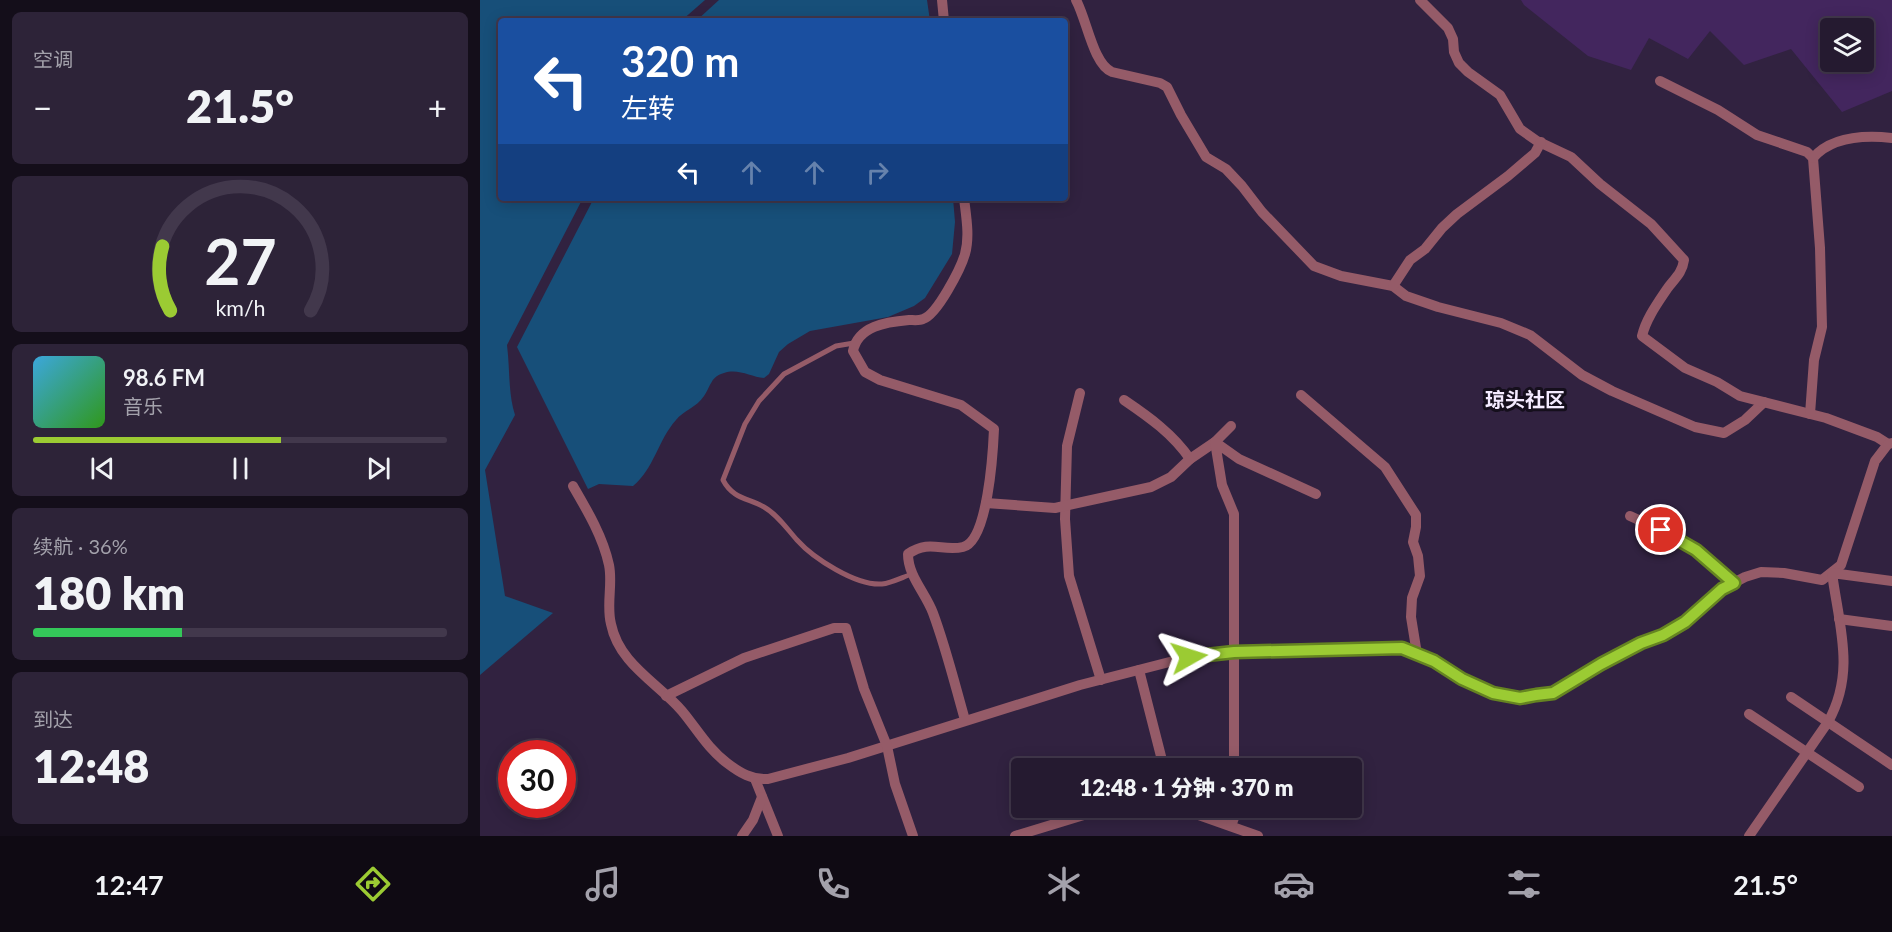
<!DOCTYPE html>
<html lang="zh">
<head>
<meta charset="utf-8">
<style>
	body { margin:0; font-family:Lato,"Noto Sans SC",sans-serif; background:#2d2338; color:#f1f3f6; height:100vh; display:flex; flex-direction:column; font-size:22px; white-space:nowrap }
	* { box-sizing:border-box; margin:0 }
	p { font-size:20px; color:#a3a1ab }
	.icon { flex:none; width:33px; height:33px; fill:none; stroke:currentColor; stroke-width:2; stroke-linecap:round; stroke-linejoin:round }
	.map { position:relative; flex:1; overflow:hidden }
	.drawer { display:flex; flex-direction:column; gap:12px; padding:12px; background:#140e1a; width:480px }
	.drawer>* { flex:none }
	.guide { position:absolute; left:18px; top:18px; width:570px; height:183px; border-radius:6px; box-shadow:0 3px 15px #0003,0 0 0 2px #42384c; background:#1a4fa0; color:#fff; overflow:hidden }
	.buttons { position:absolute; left:1340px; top:18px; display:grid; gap:12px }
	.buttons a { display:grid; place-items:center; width:54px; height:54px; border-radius:6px; background:#251a30; box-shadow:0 3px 15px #0003,0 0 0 2px #42384c; font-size:30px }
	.speed { position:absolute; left:18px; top:740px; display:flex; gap:12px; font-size:30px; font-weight:700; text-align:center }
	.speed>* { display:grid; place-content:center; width:78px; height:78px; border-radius:50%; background:#251a30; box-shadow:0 3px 15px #0003,0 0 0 2px #42384c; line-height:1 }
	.speed .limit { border:9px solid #d22; background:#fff; color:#111 }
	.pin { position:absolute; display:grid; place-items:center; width:51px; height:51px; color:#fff; margin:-26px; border:3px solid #fff; border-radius:50%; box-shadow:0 2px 6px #0007 }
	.me { position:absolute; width:66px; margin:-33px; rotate:84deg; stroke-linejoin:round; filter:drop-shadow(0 0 4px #0008) }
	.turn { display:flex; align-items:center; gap:21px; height:126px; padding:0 24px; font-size:27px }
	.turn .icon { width:78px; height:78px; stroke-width:2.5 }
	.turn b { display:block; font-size:42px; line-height:51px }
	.lanes { display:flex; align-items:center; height:57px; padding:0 24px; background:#0003; justify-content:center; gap:30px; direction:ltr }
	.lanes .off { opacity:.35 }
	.big { font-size:45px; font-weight:800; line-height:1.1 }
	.drawer .widget { flex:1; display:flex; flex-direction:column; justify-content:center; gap:9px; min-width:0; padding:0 21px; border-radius:9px; background:#2d2338 }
	.drawer .dial { align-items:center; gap:0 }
	.dial svg { height:156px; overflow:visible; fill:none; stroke:#42384c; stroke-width:7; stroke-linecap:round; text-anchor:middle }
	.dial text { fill:#f1f3f6; stroke:none }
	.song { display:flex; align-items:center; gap:18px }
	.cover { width:72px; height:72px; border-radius:9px; background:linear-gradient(135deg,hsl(200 70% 55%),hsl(110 70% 35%)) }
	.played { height:6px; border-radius:3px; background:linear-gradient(90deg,#9bcb33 60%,#42384c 60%) }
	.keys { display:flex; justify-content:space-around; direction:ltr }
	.heat { display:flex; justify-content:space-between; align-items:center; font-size:33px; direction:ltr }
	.charge { height:9px; border-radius:4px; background:linear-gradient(90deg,#34c759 36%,#42384c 0) }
	.trip { position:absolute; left:531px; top:758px; width:351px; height:60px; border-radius:6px; background:#251a30; box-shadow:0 3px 15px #0003,0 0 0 2px #42384c; font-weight:800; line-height:60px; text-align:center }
	.tabs { display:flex; height:96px; justify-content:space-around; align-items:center; background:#0f0a13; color:#a3a1ab }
	.tabs .icon { width:42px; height:42px }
	.tabs .active { color:#9bcb33 }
	.tabs b { font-size:27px; color:#f1f3f6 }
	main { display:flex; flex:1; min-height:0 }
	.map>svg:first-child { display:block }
</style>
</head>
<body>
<main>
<section class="drawer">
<div class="widget"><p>空调</p>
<div class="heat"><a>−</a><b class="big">21.5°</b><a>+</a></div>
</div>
<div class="widget dial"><svg viewBox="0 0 100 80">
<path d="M14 69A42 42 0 1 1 86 69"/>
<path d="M14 69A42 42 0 0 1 10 36" stroke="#9bcb33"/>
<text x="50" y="56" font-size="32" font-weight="700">27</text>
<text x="50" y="72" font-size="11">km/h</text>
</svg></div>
<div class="widget">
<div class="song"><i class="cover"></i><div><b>98.6 FM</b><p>音乐</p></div></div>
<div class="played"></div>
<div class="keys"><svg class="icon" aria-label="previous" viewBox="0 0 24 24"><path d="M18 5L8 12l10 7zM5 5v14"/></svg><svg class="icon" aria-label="pause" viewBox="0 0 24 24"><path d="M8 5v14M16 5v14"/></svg><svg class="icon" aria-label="next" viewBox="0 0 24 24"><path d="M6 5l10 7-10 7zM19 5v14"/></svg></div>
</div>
<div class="widget"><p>续航 · 36%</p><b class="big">180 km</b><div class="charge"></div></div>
<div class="widget"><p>到达</p><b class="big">12:48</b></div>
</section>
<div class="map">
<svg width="1412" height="836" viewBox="0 0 1412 836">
	<rect width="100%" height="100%" fill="#312240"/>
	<path fill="#43265e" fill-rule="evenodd" d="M1041,0H1412V91L1362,112L1311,49L1264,65L1230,31L1208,59L1169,38L1151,70L1108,56L1044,5ZM1383,28V62H1350V28Z"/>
	<g fill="#174f79">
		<path d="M0,0H225L201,21H21V198H103L27,345C30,368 28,393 35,415L5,470L25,596L73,613L0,675Z"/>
		<polygon points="239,0 447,0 450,21 216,21"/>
		<path d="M114,198H473L475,222L472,254L445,298L434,306L408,317L330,331L308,344L299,352L289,374L284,378C271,377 258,368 244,373C231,376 231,386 224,396C217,407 203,411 196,420C178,440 174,469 153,486L119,484L108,489L37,347Z"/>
	</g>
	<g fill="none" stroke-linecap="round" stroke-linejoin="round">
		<path stroke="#955b68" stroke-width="5" d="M374,343L356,346L304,374L279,401L265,424L243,480C253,499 268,498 284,507C298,515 307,529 317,540C333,558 376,586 402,584C411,583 423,577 432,574"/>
		<g stroke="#955b68" stroke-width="10">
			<polyline points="462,0 464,21"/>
			<path d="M596,0C607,20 613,64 632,72L680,83L687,87L701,115L726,157L746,169L762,186L782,212L834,266L861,276L913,286L926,296L958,307L1021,323L1050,335L1102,375L1132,391L1215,427L1244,433L1265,420L1284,402"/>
			<path d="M940,0L968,28L973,39L974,52L979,63L988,72L1020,95L1040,129L1057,141L1091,157L1120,184L1171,224L1204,260C1202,274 1194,279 1187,289C1177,304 1166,319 1162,336L1205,368L1237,382L1260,396L1346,418L1397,437L1408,444"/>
			<polyline points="1180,81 1238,110 1277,135 1327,152 1333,158 1340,248 1342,327 1334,360 1330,414"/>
			<path d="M1333,158C1352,136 1384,135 1412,138"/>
			<path d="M484,198C486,216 490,236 485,254C481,268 457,315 443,319C439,321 433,320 429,320C406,322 378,326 373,351L385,372L400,380L481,405L514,429C513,452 508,541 483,547C462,552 450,539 428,554C428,576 445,592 453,613C466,648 475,685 485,720"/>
			<polyline points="913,286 930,260 945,249 962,228 977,214 1028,176 1055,153 1061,142"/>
			<polyline points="600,393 587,446 585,519 589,576 621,680"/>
			<polyline points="821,395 905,467 936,515 936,527 933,542 938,556 940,576 932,598 931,617 937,654"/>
			<path d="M644,400C669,417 693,434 710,459"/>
			<path d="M93,486C107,510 123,537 129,565C133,584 126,605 131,624C139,664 178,683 202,711C217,729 228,749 247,763C260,773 272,780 288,779L368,758L600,685L709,657L754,652L922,648L954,661L982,679L1013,693L1040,698L1073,693L1121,664L1162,643L1183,635L1205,622L1242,589L1265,577L1281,572L1304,573L1342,580L1361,565L1395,461L1408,444L1412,443"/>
			<polyline points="506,503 575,508 671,487 691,477 710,459 735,442 751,426"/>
			<polyline points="1150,516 1181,530 1216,550 1254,583"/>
			<polyline points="1359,619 1412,626"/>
			<polyline points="659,670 684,768"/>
			<polyline points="186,696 264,658 354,628 366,628 384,689 407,746 415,784 433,836"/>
			<polyline points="1311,697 1412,765"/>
			<polyline points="1269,714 1379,787"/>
			<polyline points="754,768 754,514 742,485 735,442 759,459 836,494"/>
			<polyline points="275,779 298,836"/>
			<polyline points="696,807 778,836"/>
			<polyline points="751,826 758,807"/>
			<polyline points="262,836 273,820 282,797"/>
			<polyline points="535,836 630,807"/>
			<path d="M1269,836L1348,722C1376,672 1359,626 1352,573L1412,581"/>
		</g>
	</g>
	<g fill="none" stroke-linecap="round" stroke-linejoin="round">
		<defs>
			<polyline id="route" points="709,657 754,652 922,648 954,661 982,679 1013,693 1040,698 1056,695 1073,693 1121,664 1161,643 1183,635 1205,622 1242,589 1254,583 1216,550 1181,530"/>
		</defs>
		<use href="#route" stroke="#658421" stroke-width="15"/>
		<use href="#route" stroke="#9bcb33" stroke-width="10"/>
	</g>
	<g text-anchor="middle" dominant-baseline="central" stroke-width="6" stroke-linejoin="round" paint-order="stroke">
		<g font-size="20" font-weight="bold" fill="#f4ebff" stroke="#150f1c">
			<text x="1045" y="399">琼头社区</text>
		</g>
	</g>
</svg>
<div class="buttons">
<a><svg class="icon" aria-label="layers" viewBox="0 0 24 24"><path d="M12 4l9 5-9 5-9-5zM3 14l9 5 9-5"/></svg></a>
</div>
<div class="speed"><div class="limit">30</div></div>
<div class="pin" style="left:1181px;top:530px;background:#d93025"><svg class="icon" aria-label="arrive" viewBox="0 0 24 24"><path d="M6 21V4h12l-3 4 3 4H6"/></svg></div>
<svg class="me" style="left:709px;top:657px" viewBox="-20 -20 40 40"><path d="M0-17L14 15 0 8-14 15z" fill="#9bcb33" stroke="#fff" stroke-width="4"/></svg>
<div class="trip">12:48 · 1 分钟 · 370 m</div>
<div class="guide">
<div class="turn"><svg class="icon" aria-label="left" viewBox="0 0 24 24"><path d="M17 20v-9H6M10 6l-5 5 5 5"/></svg><div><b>320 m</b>左转</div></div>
<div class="lanes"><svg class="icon" aria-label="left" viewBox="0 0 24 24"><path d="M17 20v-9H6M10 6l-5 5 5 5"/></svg><svg class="icon off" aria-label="ahead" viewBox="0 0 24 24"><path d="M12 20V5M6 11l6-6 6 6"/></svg><svg class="icon off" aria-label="ahead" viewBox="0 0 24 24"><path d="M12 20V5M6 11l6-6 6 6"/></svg><svg class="icon off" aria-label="right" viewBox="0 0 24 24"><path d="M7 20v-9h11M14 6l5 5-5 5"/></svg></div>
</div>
</div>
</main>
<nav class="tabs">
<b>12:47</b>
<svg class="icon active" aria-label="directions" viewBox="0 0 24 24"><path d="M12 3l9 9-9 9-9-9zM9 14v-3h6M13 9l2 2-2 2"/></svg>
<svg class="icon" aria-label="music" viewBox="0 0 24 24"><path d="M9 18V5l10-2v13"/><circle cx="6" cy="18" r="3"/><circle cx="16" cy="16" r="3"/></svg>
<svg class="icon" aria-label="phone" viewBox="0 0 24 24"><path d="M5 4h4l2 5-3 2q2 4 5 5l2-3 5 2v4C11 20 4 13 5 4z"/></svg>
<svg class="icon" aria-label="climate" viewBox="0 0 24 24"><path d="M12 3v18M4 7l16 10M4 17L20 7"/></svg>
<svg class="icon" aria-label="car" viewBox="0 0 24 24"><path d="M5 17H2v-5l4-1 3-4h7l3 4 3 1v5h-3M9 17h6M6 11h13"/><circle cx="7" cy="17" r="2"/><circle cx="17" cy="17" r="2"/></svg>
<svg class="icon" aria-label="filters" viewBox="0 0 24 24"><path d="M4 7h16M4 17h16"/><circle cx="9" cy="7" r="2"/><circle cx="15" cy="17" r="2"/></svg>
<b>21.5°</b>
</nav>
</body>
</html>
